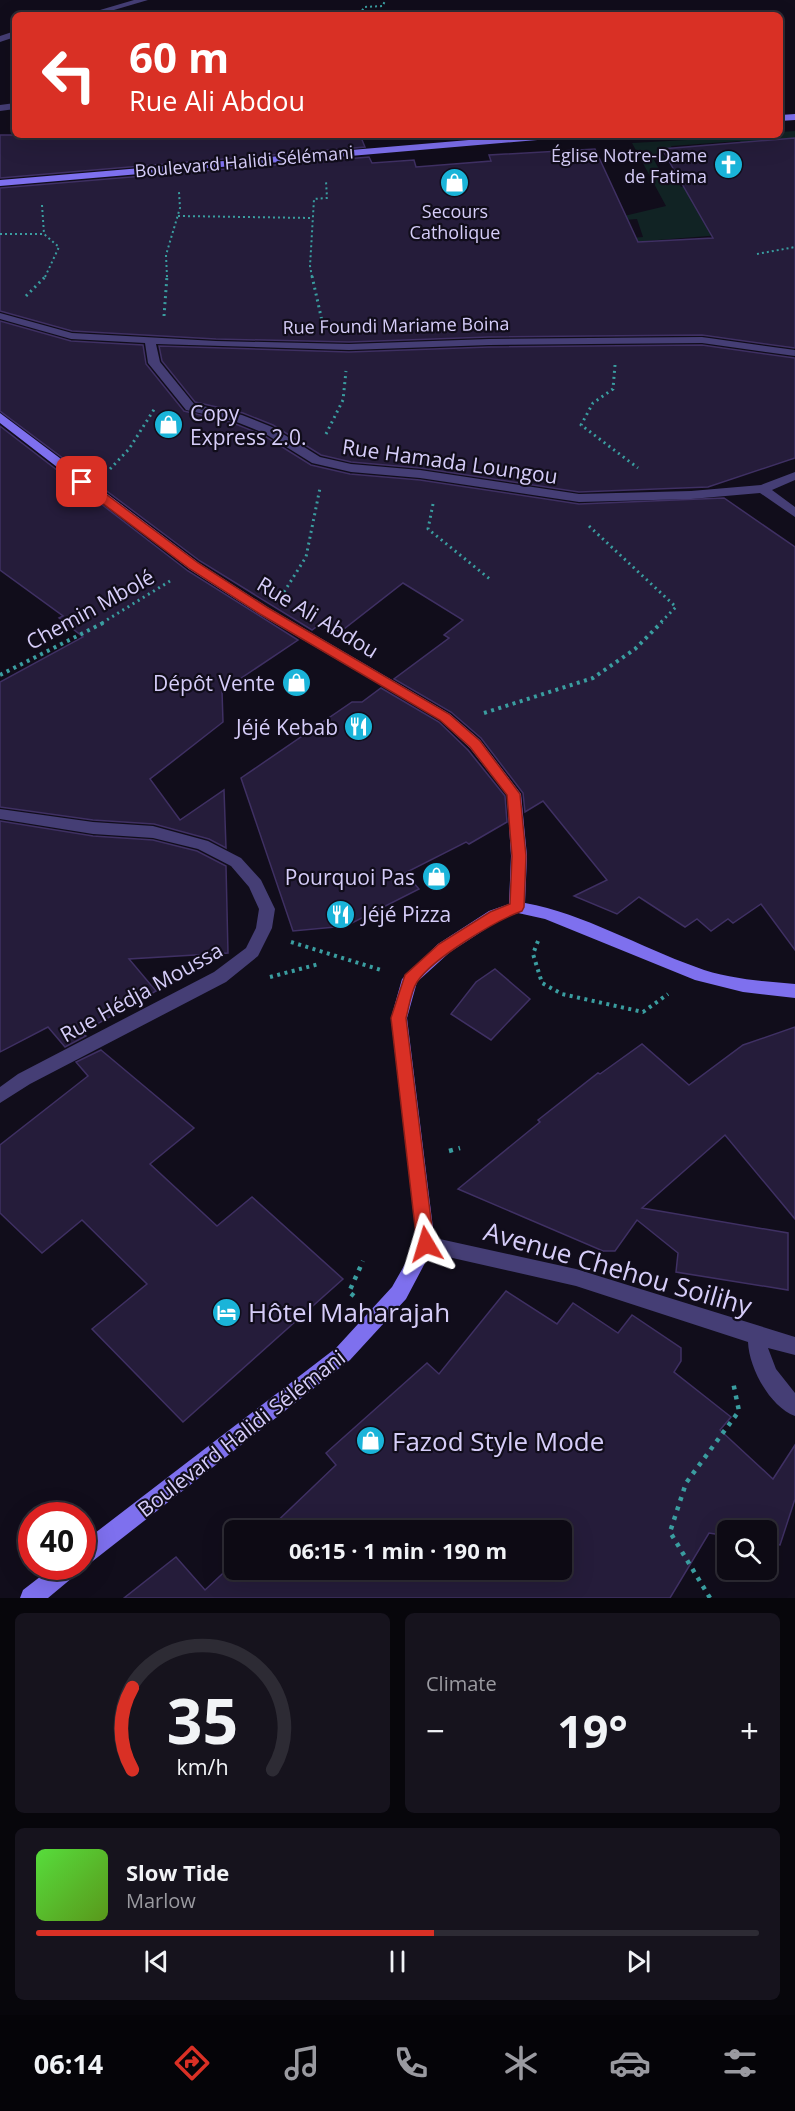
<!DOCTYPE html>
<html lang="en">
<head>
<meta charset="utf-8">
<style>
	body { margin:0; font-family:"Open Sans",sans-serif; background:#16131d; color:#f1f3f6; height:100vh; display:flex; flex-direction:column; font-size:22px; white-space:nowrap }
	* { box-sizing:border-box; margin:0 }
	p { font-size:20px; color:#9a9aa0 }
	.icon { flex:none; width:33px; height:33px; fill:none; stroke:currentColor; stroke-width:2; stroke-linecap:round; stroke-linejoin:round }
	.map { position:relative; height:1598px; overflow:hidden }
	.drawer { display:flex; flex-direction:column; gap:15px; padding:15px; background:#07060b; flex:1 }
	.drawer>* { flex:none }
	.top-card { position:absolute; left:12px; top:12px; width:771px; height:126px; border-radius:9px; box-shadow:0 6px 24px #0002,0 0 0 2px #2d2b34; background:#d93025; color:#fff; overflow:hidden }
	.controls { position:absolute; left:717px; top:1520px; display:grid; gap:12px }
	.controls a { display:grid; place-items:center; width:60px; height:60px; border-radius:9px; background:#0d0a14; box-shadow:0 6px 24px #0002,0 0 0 2px #2d2b34; font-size:30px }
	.speed { position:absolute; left:18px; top:1502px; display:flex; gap:12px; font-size:30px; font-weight:700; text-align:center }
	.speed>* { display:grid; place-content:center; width:78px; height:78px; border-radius:50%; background:#0d0a14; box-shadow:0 6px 24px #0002,0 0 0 2px #2d2b34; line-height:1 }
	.speed .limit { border:9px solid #d22; background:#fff; color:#111 }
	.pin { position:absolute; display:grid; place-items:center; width:51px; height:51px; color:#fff; margin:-26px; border-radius:12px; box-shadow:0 3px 9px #0006 }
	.me { position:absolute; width:66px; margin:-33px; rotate:353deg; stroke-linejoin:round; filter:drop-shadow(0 0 4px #0008) }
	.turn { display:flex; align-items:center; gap:21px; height:126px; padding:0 18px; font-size:27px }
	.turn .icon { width:78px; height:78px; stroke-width:2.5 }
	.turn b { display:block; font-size:42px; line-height:51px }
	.big { font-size:45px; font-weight:700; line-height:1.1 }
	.drawer .widget { flex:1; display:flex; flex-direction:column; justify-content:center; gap:9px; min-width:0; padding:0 21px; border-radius:9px; background:#16131d }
	.drawer .dial { align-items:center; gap:0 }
	.dial svg { height:156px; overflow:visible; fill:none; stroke:#2d2b34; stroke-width:7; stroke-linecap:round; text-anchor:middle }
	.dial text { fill:#f1f3f6; stroke:none }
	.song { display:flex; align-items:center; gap:18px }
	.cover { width:72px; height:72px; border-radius:9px; background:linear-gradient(135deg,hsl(110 70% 55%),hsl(90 70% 35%)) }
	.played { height:6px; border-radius:3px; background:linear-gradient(90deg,#d93025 55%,#2d2b34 55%) }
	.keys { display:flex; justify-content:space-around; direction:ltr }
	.heat { display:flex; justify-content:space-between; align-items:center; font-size:33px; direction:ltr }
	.drawer .tiles { flex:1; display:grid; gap:15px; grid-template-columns:1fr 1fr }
	.widget:last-child { grid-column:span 2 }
	.trip { position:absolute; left:224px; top:1520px; width:348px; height:60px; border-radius:9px; background:#0d0a14; box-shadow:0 6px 24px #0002,0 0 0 2px #2d2b34; font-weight:700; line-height:60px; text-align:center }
	.dock { display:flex; height:96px; justify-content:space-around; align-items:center; background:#050408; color:#9a9aa0 }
	.dock .icon { width:42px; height:42px }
	.dock .current { color:#d93025 }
	.dock b { font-size:27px; color:#f1f3f6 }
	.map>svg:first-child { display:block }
</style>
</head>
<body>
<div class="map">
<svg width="795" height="1598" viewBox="0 0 795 1598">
	<rect width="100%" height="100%" fill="#110d1b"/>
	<polygon fill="#112324" points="795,131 795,143 744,147 740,141 671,146 672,148 660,149 665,159 654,160 664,178 675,177 681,187 693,186 795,229 608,244 606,240 643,237 637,219 599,222 666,206 632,143 780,135 780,132"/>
	<g fill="#251c3a" stroke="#3f3063" stroke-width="1.5">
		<polygon points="0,135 360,135 365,147 0,178"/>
		<polygon points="795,138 795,348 702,335 489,337 349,342 216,339 72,331 0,311 0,188 369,157 372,163 414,160 416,167 491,161 489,155 595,149 638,242 713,238 662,149"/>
		<polygon points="0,321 71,341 143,345 146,364 184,411 233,423 263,435 311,465 350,474 420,480 579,504 724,498 795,547 795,950 761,904 733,923 728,919 711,931 697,919 685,927 639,897 617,914 574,896 607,880 543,801 525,812 523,793 481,738 451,712 394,679 449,638 444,635 463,620 403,583 340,632 323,622 312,630 200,561 0,411"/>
		<polygon points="702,345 795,358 795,458 708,487 579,492 420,468 351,462 321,455 273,425 243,413 195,402 162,361 159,346 349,352 489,347"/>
		<polygon points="0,426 188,571 298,640 222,691 223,722 150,779 180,820 224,790 226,848 209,839 154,824 93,820 0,807 0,682 83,637 59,618 63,616 0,570"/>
		<polygon points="381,688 439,722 468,750 505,796 507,822 469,844 466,842 405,873 419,889 346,926 293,931 241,778 352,702 362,702"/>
		<polygon points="0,821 93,836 153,840 197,851 226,866 228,953 129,959 156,991 81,1033 86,1036 65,1047 48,1027 0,1052"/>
		<polygon points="495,969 530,999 491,1040 451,1014 476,982"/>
		<polygon points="795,1027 795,1219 725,1135 642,1208 788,1233 788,1290 676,1272 678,1253 637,1220 615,1251 603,1251 458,1189 540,1122 538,1120 598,1073 600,1074 642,1044 689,1085 743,1045"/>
		<polygon points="101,1050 194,1128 150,1164 217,1226 252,1197 343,1279 183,1422 92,1329 147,1284 82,1220 42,1253 0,1213 0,1145 88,1076 76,1062"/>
		<polygon points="506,1291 557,1324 573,1303 618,1333 632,1315 681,1348 681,1361 674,1372 731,1417 720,1430 773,1479 795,1445 795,1499 780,1545 766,1543 766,1530 728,1530 728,1536 709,1533 670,1598 124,1598 176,1557 205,1590 234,1563 234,1569 561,1569 561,1530 268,1530 336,1465 326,1453 427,1363 439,1374"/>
	</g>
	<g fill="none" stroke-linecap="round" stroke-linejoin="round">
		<g stroke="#3a9da0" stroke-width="2" stroke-dasharray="2 3" stroke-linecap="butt">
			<polyline points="360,15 364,7 383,6 385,0"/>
			<polyline points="42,205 44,234 59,247 45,277"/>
			<polyline points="178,216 313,218"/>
			<polyline points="0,234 44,234"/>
			<polyline points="757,254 795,247"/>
			<polyline points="167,277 166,255 180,208 179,192"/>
			<polyline points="312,277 310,266 314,199 327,198 326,181"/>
		</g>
		<g stroke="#3a9da0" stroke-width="3" stroke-dasharray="2 4" stroke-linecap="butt">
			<polyline points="312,276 322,321"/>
			<polyline points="26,296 46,276"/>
			<polyline points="164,316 167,276"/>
			<polyline points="615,365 613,389 593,403 581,425 638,468"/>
			<polyline points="326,434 343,400 346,371"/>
			<polyline points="110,469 129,449 155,408"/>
			<polyline points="433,504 428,529 491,580"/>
			<polyline points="589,526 676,607 660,623"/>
			<polyline points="284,592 306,557 320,488"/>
			<polyline points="102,623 170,581"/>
		</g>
		<g stroke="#3a9da0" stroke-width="4" stroke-dasharray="3 4.5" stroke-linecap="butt">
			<polyline points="0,675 105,622"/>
			<polyline points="484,713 593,678 635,649 662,622"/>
			<polyline points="538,941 533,954 542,983 562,994 643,1012 668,994"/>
			<polyline points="291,942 381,970"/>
			<polyline points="270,977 319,964"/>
		</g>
		<g stroke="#3a9da0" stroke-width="4.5" stroke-dasharray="4 6" stroke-linecap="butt">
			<polyline points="449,1151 460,1148"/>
			<polyline points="354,1296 349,1292 363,1261"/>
			<polyline points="710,1598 670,1532 686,1483 739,1411 733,1382"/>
		</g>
		<polygon fill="#453e75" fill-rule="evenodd" points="15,103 15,109 0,111 0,105"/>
		<g fill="#453e75" fill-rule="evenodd">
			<polygon points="134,0 148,0 97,15 83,15"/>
			<polygon points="15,31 15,37 0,42 0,36"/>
			<polygon points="0,313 72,333 216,341 349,344 489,339 702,337 795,350 795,356 702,343 489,345 349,350 156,344 160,362 194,404 242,415 272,427 320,457 351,464 420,470 579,494 691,491 761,485 795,472 795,480 772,490 795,507 795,517 760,493 691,499 579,502 420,478 351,472 312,463 264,433 234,421 186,410 148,363 145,343 71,339 0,319"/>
			<polygon points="0,809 93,822 153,826 208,841 241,858 261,880 275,909 272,928 258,956 226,982 30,1084 0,1103 0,1087 18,1074 214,972 246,948 256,928 259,909 249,887 231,866 198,849 153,838 93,834 0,819"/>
			<path d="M426,1236L576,1269L795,1337V1355L768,1348L776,1369L795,1393V1416C770,1407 749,1368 748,1342L576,1286L426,1252L419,1250L417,1244L419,1238Z"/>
		</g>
		<g fill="#7e70ee" fill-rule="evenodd">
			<polygon points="795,114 795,120 780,121 780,115"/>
			<polygon points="527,135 566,135 561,138 0,186 0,180"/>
			<path d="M0,413L199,563L269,608L450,714L480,740L521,794L527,856L525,903C585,914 639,947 696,967C727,979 762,981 795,984V998L743,992L695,980L545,919L518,913L501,919L450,952L417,982L407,1018L435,1244L406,1299L350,1360L89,1564L81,1567L78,1573L48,1598H20L23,1590L54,1566H82V1543L336,1348L392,1287L417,1243L391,1018L402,979L438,944L489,911L509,904L511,856L507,795L470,748L440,720L259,614L189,569L0,423Z"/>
		</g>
	</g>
	<path fill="#d93025" stroke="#8d1f18" stroke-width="1.5" d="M78,480H87L198,563L268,608L449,714L480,741L520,794L526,856L524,907L522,911C495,921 433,958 417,982C411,991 409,1007 406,1018L434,1244L432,1249L426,1252L420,1249L417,1244L391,1018L405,975L439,944L490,912L510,904L512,856L507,795L470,747L440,720L260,614L190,569L78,485Z"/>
	<defs>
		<symbol id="church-disc" viewBox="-11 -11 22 22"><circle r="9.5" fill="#1ab4d9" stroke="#110d1b"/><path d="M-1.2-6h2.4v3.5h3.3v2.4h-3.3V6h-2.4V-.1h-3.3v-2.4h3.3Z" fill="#fff"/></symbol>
		<symbol id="shop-disc" viewBox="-11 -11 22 22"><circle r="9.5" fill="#1ab4d9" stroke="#110d1b"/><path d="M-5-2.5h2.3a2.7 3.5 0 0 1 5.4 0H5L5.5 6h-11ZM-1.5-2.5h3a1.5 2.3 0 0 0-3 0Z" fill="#fff"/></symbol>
		<symbol id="restaurant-disc" viewBox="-11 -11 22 22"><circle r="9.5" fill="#1ab4d9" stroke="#110d1b"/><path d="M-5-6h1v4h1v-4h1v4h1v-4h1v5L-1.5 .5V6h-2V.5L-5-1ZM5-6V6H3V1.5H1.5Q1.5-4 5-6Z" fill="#fff"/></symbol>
		<symbol id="hotel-disc" viewBox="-11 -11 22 22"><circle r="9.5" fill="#1ab4d9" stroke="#110d1b"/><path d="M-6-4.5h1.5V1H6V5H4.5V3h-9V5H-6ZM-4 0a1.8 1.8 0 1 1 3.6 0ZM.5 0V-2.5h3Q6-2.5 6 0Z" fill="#fff"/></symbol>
	</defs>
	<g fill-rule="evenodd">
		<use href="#church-disc" x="712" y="148" width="33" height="33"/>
		<use href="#shop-disc" x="438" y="166" width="33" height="33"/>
		<use href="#shop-disc" x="152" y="408" width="33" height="33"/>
		<use href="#shop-disc" x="280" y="666" width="33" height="33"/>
		<use href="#restaurant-disc" x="342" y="710" width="33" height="33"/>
		<use href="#shop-disc" x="420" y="860" width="33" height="33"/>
		<use href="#restaurant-disc" x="324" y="898" width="33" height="33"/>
		<use href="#hotel-disc" x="210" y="1296" width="33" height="33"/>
		<use href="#shop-disc" x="354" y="1424" width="33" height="33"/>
	</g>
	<g text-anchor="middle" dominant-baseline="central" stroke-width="4.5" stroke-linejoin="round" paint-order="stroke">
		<g font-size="18" fill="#d6cdf9" stroke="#110d1b" text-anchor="end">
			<text x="707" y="155">Église Notre-Dame<tspan x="707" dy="21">de Fatima</tspan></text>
			<text x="455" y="211" text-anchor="middle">Secours<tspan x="455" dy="21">Catholique</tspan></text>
		</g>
		<g font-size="18" fill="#d6cdf9" stroke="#110d1b">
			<text transform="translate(244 161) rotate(-5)">Boulevard Halidi Sélémani</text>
			<text transform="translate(396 325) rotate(-1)">Rue Foundi Mariame Boina</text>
		</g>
		<g font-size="21" fill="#d6cdf9" stroke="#110d1b" text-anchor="end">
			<text x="190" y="413" text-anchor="start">Copy<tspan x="190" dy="24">Express 2.0.</tspan></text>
			<text x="275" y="683">Dépôt Vente</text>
			<text x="338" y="727">Jéjé Kebab</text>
			<text x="415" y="877">Pourquoi Pas</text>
			<text x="362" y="914" text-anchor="start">Jéjé Pizza</text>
		</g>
		<g font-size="21" fill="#d6cdf9" stroke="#110d1b">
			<text transform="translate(450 461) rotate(8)">Rue Hamada Loungou</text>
			<text transform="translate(90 609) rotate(-29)">Chemin Mbolé</text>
			<text transform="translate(318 617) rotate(31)">Rue Ali Abdou</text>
			<text transform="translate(141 992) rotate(-29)">Rue Hédja Moussa</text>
			<text transform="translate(241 1433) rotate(-38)">Boulevard Halidi Sélémani</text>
		</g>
		<g font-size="26" fill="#d6cdf9" stroke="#110d1b">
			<text transform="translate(618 1268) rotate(16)">Avenue Chehou Soilihy</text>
		</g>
		<g font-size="26" fill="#d6cdf9" stroke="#110d1b" text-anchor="start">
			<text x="248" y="1312">Hôtel Maharajah</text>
			<text x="392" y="1441">Fazod Style Mode</text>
		</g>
	</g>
</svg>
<div class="controls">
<a><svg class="icon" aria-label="search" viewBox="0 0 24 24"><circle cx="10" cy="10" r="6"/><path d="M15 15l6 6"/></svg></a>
</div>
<div class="speed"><div class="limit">40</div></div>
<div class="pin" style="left:82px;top:482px;background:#d93025"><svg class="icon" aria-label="arrive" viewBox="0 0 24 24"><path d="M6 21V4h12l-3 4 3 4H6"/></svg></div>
<svg class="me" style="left:426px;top:1244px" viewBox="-20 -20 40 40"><path d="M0-17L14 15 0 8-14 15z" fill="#d93025" stroke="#fff" stroke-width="4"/></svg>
<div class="trip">06:15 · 1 min · 190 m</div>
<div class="top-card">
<div class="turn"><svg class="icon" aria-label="left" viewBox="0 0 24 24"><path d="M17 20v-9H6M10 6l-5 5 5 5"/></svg><div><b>60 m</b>Rue Ali Abdou</div></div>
</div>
</div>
<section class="drawer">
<div class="tiles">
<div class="widget dial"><svg viewBox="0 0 100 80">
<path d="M14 69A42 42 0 1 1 86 69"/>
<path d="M14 69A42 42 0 0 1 14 27" stroke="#d93025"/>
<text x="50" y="56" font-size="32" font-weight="700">35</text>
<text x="50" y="72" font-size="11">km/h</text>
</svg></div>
<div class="widget"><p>Climate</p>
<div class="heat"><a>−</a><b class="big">19°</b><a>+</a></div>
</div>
<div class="widget">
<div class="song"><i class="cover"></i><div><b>Slow Tide</b><p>Marlow</p></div></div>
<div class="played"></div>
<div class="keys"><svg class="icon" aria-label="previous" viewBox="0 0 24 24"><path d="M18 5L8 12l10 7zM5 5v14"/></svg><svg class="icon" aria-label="pause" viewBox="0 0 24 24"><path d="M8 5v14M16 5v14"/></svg><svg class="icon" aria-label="next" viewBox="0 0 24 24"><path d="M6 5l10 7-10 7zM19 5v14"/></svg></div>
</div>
</div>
</section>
<nav class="dock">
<b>06:14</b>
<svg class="icon current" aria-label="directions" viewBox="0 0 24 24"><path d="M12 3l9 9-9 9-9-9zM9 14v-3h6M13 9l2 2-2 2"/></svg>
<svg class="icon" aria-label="music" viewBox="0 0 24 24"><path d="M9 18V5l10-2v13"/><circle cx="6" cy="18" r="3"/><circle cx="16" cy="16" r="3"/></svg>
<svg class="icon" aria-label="phone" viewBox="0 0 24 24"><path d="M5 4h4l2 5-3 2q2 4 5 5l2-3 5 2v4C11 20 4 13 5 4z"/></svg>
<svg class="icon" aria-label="climate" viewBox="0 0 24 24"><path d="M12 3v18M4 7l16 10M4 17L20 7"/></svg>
<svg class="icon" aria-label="car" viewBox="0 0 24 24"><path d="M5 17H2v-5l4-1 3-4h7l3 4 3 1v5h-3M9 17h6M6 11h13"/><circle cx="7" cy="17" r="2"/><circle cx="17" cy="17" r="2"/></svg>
<svg class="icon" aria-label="filters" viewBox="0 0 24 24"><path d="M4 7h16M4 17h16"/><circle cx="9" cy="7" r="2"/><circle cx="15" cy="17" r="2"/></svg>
</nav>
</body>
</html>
